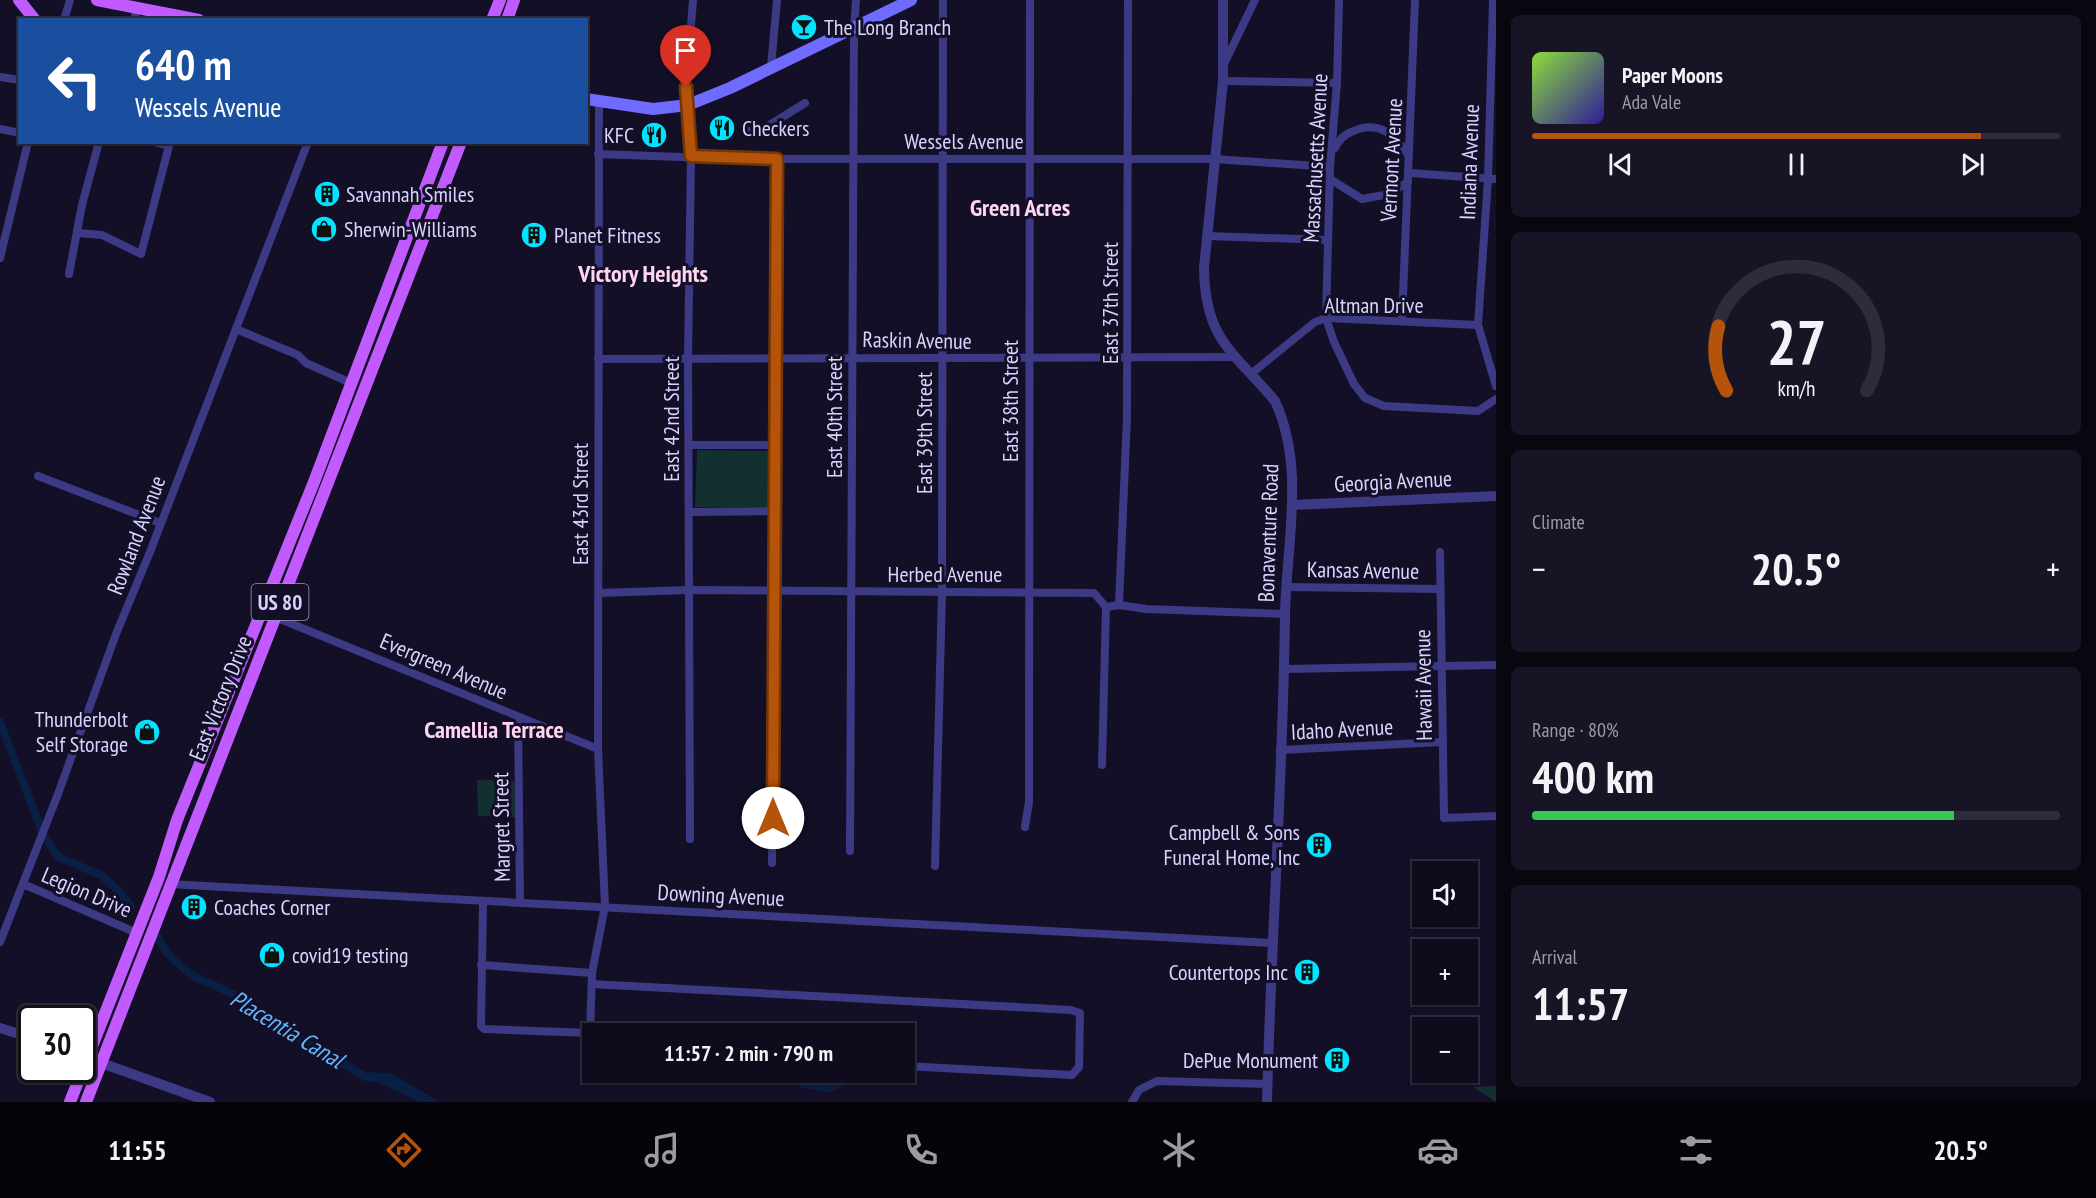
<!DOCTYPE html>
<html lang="en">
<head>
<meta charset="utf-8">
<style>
	body { margin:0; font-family:"PT Sans Narrow",sans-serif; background:#171425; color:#f1f3f6; height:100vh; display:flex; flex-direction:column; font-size:22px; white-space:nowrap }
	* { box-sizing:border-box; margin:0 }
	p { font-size:20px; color:#9b9ba3 }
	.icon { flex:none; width:33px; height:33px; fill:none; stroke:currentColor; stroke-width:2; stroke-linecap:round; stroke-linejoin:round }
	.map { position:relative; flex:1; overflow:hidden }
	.panel { display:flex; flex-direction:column; gap:15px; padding:15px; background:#08060f; width:600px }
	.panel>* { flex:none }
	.guide { position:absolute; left:18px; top:18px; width:570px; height:126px; border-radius:0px; box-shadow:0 2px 4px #0004,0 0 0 2px #2e2b3b; background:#1a4fa0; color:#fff; overflow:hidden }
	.tools { position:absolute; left:1412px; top:861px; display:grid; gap:12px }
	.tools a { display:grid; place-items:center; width:66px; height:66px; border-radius:0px; background:#0e0b1c; box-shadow:0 2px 4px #0004,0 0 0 2px #2e2b3b; font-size:30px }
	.speed { position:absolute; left:18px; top:1005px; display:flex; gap:12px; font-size:30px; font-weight:700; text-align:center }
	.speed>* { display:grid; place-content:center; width:78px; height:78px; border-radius:50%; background:#0e0b1c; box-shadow:0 2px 4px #0004,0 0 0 2px #2e2b3b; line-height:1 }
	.speed .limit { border:3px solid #111; border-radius:9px; background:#fff; color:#111 }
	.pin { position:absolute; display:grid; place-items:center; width:51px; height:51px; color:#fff; margin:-62px -26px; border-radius:50% 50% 50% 0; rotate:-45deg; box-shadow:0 0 6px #0007 }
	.pin .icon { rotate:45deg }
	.me { position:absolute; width:66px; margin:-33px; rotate:0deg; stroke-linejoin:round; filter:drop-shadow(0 0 4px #0008) }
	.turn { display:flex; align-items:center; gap:21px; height:126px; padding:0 18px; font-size:27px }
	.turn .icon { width:78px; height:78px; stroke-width:2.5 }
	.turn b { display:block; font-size:42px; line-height:51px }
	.big { font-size:45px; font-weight:600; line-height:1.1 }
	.panel .card { flex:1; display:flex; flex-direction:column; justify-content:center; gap:9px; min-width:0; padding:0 21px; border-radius:9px; background:#171425 }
	.panel .dial { align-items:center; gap:0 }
	.dial svg { height:156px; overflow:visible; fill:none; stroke:#2e2b3b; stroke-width:7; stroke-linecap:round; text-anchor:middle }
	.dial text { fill:#f1f3f6; stroke:none }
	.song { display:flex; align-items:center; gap:18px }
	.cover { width:72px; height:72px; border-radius:9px; background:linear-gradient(135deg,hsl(90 70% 55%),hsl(250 70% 35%)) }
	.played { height:6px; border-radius:3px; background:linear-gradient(90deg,#b45309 85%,#2e2b3b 85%) }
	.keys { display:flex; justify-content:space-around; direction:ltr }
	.heat { display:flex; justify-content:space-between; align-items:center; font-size:33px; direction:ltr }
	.charge { height:9px; border-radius:4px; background:linear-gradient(90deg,#34c759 80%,#2e2b3b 0) }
	.trip { position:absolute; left:582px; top:1023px; width:333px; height:60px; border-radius:0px; background:#0e0b1c; box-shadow:0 2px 4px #0004,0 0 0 2px #2e2b3b; font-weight:600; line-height:60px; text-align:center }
	.tabs { display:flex; height:96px; justify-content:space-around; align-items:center; background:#06040b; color:#9b9ba3 }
	.tabs .icon { width:42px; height:42px }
	.tabs .active { color:#b45309 }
	.tabs b { font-size:27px; color:#f1f3f6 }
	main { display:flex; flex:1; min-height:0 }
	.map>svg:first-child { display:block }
</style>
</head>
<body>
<main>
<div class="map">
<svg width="1496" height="1102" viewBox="0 0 1496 1102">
	<rect width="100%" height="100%" fill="#130f26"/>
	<g fill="#12302f">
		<polygon points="697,450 769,451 769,507 695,507"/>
		<polygon points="477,780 514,781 515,817 478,816"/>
		<polygon points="1496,1086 1496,1102 1473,1087"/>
	</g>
	<g fill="#0a1f44">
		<polygon points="299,1036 363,1072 390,1073 440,1102 420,1102 366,1077"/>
		<polygon points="825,1073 840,1074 842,1087 828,1092 799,1087 805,1075"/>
	</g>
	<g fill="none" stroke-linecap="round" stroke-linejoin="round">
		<g stroke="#0a1f44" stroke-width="8">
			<polyline points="0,722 43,834 58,857 101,875 119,891 131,907"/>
			<polyline points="156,935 167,953 191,975 244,999 273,1023 366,1077 374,1078"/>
		</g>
		<g stroke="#3d3a85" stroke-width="8">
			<polyline points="1339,0 1337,83 1330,167 1326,318 1334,342 1354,384 1365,398 1384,406 1478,411 1496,399"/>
			<polyline points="1493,0 1488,179 1478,325 1496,386"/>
			<polyline points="64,20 70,0"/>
			<polyline points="134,20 137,8"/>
			<polyline points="1224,64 1255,0"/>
			<polyline points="771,67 777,0"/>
			<polyline points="0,77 20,80"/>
			<polyline points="1223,81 1337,83"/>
			<polyline points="0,129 20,133"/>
			<polyline points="746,132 768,126 805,103"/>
			<polyline points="154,142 169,146"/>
			<path d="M1335,148C1338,141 1344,135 1351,132C1378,119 1395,134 1409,156"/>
			<polyline points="598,154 737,159 1214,159 1330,167"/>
			<polyline points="1409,173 1496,179"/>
			<polyline points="1330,179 1362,199 1389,194 1408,182"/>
			<polyline points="78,233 102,235 141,254 170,142"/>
			<polyline points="1208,236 1328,240"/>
			<polyline points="0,258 28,142"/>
			<polyline points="69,274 82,205 99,142"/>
			<polyline points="1402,321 1415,0"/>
			<polyline points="236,329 298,355 306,363 351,383"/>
			<polyline points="598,359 1235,357"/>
			<polyline points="1252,373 1315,322 1326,318 1478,325"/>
			<polyline points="690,445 774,445"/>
			<polyline points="38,476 160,523"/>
			<polyline points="689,512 775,511"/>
			<polyline points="1440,552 1444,818 1496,816"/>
			<polyline points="1286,587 1440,589"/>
			<polyline points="599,593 690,590 1094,593 1106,607 1119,605 1146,609 1285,614"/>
			<polyline points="1119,605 1127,417 1128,0"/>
			<polyline points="275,617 598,749"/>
			<polyline points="1285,669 1496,665"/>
			<polyline points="518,717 520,901"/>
			<polyline points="1280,750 1441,742"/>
			<polyline points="1102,765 1106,607"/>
			<polyline points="1025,827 1029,802 1030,0"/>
			<polyline points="690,839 688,358 691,156 686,87 693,0"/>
			<polyline points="850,851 854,28 856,0"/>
			<polyline points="772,863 778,159"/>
			<polyline points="935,866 942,593 943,0"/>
			<polyline points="23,884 137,933"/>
			<polyline points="169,884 1271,943"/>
			<polyline points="483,902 481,1026 484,1029 590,1033 592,1037"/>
			<polyline points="0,942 58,794 116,634 150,552 308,142"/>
			<polyline points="481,965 592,973"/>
			<polyline points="592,984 1071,1010 1080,1013 1079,1067 1072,1075 904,1066"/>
			<polyline points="590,1033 592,973 605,906 598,749 599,102"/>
			<polyline points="1132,1102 1139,1090 1157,1081 1268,1084"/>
		</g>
		<g stroke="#3d3a85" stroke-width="10">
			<path d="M1223,0V81L1204,268C1205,340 1233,351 1275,401C1306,468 1286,545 1285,616C1283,778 1271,940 1267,1102"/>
			<polyline points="1293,505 1496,496"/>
			<polyline points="0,1028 32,1038"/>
			<polyline points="82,1056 210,1102"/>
		</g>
		<polyline stroke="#6f6bff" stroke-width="12" points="586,99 653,109 688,105 730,88 911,0"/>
		<g stroke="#c25bff" stroke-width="12">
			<polyline points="19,0 35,20"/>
			<polyline points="97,0 199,20"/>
			<polyline points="492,20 500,0"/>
			<polyline points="507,20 514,0"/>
			<polyline points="70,1102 159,877 177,820 314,482 443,142"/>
			<polyline points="86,1102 461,142"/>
		</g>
	</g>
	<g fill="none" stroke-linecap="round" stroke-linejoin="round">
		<defs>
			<polyline id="route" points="686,87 691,156 777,159 773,818"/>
		</defs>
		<use href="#route" stroke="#753606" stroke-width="15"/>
		<use href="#route" stroke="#b45309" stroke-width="10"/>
	</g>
	<defs>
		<symbol id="bar-disc" viewBox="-11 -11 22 22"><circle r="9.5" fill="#00e5ff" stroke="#130f26"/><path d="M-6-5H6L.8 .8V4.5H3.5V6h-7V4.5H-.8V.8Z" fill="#111"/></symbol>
		<symbol id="restaurant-disc" viewBox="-11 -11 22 22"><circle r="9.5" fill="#00e5ff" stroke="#130f26"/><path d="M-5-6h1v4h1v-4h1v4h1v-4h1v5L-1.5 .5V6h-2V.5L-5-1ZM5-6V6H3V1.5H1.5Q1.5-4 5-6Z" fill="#111"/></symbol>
		<symbol id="building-disc" viewBox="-11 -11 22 22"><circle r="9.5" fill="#00e5ff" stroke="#130f26"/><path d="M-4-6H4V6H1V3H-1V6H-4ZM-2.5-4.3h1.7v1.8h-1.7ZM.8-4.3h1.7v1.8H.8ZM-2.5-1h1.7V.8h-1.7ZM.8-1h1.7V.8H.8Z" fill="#111"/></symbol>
		<symbol id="shop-disc" viewBox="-11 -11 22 22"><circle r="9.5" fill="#00e5ff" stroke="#130f26"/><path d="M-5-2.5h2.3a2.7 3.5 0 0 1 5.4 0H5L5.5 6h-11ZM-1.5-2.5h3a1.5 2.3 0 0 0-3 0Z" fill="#111"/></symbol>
	</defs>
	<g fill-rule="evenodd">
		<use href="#bar-disc" x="789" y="12" width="30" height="30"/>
		<use href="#restaurant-disc" x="707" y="113" width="30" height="30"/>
		<use href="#restaurant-disc" x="639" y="120" width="30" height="30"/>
		<use href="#building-disc" x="312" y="179" width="30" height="30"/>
		<use href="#shop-disc" x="309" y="214" width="30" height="30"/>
		<use href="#building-disc" x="519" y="220" width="30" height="30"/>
		<use href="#shop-disc" x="132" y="717" width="30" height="30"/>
		<use href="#building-disc" x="1304" y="830" width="30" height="30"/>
		<use href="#building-disc" x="179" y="892" width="30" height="30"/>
		<use href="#shop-disc" x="257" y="940" width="30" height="30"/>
		<use href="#building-disc" x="1292" y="957" width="30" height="30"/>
		<use href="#building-disc" x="1322" y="1045" width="30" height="30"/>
	</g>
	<g text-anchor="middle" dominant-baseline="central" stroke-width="6" stroke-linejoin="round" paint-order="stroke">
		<rect fill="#130f26" stroke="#9e99be" stroke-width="1.5" x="251.5" y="584" width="57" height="36" rx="4.5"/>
		<g font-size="21" font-weight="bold" fill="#d9d4ff">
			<text x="280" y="602">US 80</text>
		</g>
		<g font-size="22" fill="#d9d4ff" stroke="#130f26" text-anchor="start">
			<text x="824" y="27">The Long Branch</text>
			<text x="742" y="128">Checkers</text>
			<text x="634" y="135" text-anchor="end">KFC</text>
			<text x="346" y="194">Savannah Smiles</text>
			<text x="344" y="229">Sherwin-Williams</text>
			<text x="554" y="235">Planet Fitness</text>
			<text x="128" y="719" text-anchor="end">Thunderbolt<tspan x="128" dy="25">Self Storage</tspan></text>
			<text x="1300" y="832" text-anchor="end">Campbell &amp; Sons<tspan x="1300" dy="25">Funeral Home, Inc</tspan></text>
			<text x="214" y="907">Coaches Corner</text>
			<text x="292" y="955">covid19 testing</text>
			<text x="1288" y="972" text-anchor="end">Countertops Inc</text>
			<text x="1318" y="1060" text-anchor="end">DePue Monument</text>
		</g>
		<g font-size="22" fill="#d9d4ff" stroke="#130f26">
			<text x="964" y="141">Wessels Avenue</text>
			<text transform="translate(1315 158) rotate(-87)">Massachusetts Avenue</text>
			<text transform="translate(1391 160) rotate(-87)">Vermont Avenue</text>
			<text transform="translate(1469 162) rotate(-88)">Indiana Avenue</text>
			<text transform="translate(1110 303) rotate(-90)">East 37th Street</text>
			<text x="1374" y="305">Altman Drive</text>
			<text transform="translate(917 340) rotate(1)">Raskin Avenue</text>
			<text transform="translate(1010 401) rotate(-90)">East 38th Street</text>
			<text transform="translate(834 417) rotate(-90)">East 40th Street</text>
			<text transform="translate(671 419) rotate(-90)">East 42nd Street</text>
			<text transform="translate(924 433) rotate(-90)">East 39th Street</text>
			<text transform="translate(1393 481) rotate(-3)">Georgia Avenue</text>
			<text transform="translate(580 504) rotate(-90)">East 43rd Street</text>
			<text transform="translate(1268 533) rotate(-88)">Bonaventure Road</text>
			<text transform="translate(136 535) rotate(-69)">Rowland Avenue</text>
			<text transform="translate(1363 570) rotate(1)">Kansas Avenue</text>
			<text x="945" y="574">Herbed Avenue</text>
			<text transform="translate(444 666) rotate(23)">Evergreen Avenue</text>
			<text transform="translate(1423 685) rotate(-91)">Hawaii Avenue</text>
			<text transform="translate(220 698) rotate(-68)">East Victory Drive</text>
			<text transform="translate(1342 729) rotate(-3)">Idaho Avenue</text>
			<text transform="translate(501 827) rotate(-91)">Margret Street</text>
			<text transform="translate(87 892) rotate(23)">Legion Drive</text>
			<text transform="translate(721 895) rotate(3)">Downing Avenue</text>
		</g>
		<g font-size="24" font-weight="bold" fill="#ffd6f0" stroke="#130f26">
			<text x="1020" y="207">Green Acres</text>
			<text x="643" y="273">Victory Heights</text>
			<text x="494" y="729">Camellia Terrace</text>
		</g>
		<g font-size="24" font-style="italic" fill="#62b6ff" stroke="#130f26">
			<text transform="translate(287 1029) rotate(31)">Placentia Canal</text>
		</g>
	</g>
</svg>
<div class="tools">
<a><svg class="icon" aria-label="sound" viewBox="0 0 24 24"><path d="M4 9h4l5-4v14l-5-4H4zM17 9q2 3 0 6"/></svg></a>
<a>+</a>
<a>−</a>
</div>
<div class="speed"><div class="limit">30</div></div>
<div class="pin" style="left:686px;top:87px;background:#d93025"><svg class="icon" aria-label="arrive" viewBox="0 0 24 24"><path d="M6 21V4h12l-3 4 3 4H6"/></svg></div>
<svg class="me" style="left:773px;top:818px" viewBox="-20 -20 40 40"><circle r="19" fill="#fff"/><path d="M0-13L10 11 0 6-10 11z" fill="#b45309"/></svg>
<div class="trip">11:57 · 2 min · 790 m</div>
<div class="guide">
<div class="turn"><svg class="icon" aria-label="left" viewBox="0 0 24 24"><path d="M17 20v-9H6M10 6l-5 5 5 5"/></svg><div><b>640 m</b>Wessels Avenue</div></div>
</div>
</div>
<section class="panel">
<div class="card">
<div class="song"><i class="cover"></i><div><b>Paper Moons</b><p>Ada Vale</p></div></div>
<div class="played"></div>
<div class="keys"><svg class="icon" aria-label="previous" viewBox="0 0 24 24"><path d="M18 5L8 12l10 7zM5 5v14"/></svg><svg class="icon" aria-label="pause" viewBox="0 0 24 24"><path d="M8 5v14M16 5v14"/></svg><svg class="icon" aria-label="next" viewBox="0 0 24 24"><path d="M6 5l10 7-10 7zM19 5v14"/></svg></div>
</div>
<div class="card dial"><svg viewBox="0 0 100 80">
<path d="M14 69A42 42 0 1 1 86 69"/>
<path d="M14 69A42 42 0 0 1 10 36" stroke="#b45309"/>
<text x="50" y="56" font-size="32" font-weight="700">27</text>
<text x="50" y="72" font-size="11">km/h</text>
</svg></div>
<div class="card"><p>Climate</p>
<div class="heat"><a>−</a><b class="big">20.5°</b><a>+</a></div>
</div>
<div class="card"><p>Range · 80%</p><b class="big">400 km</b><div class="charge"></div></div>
<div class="card"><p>Arrival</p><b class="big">11:57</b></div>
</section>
</main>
<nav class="tabs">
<b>11:55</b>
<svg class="icon active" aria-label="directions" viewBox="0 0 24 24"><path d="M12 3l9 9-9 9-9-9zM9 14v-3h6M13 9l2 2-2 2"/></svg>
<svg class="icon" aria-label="music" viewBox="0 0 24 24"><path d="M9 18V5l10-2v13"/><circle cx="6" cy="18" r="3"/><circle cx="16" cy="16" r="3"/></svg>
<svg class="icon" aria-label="phone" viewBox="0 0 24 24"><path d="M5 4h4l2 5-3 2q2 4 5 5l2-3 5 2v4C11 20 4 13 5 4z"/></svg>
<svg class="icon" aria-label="climate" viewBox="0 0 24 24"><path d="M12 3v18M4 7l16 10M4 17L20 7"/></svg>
<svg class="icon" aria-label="car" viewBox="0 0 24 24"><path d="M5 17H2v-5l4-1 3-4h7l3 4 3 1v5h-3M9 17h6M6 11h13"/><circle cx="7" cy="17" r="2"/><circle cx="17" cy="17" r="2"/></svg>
<svg class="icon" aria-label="filters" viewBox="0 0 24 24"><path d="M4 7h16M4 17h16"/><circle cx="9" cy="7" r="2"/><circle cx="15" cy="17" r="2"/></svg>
<b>20.5°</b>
</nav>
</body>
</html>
